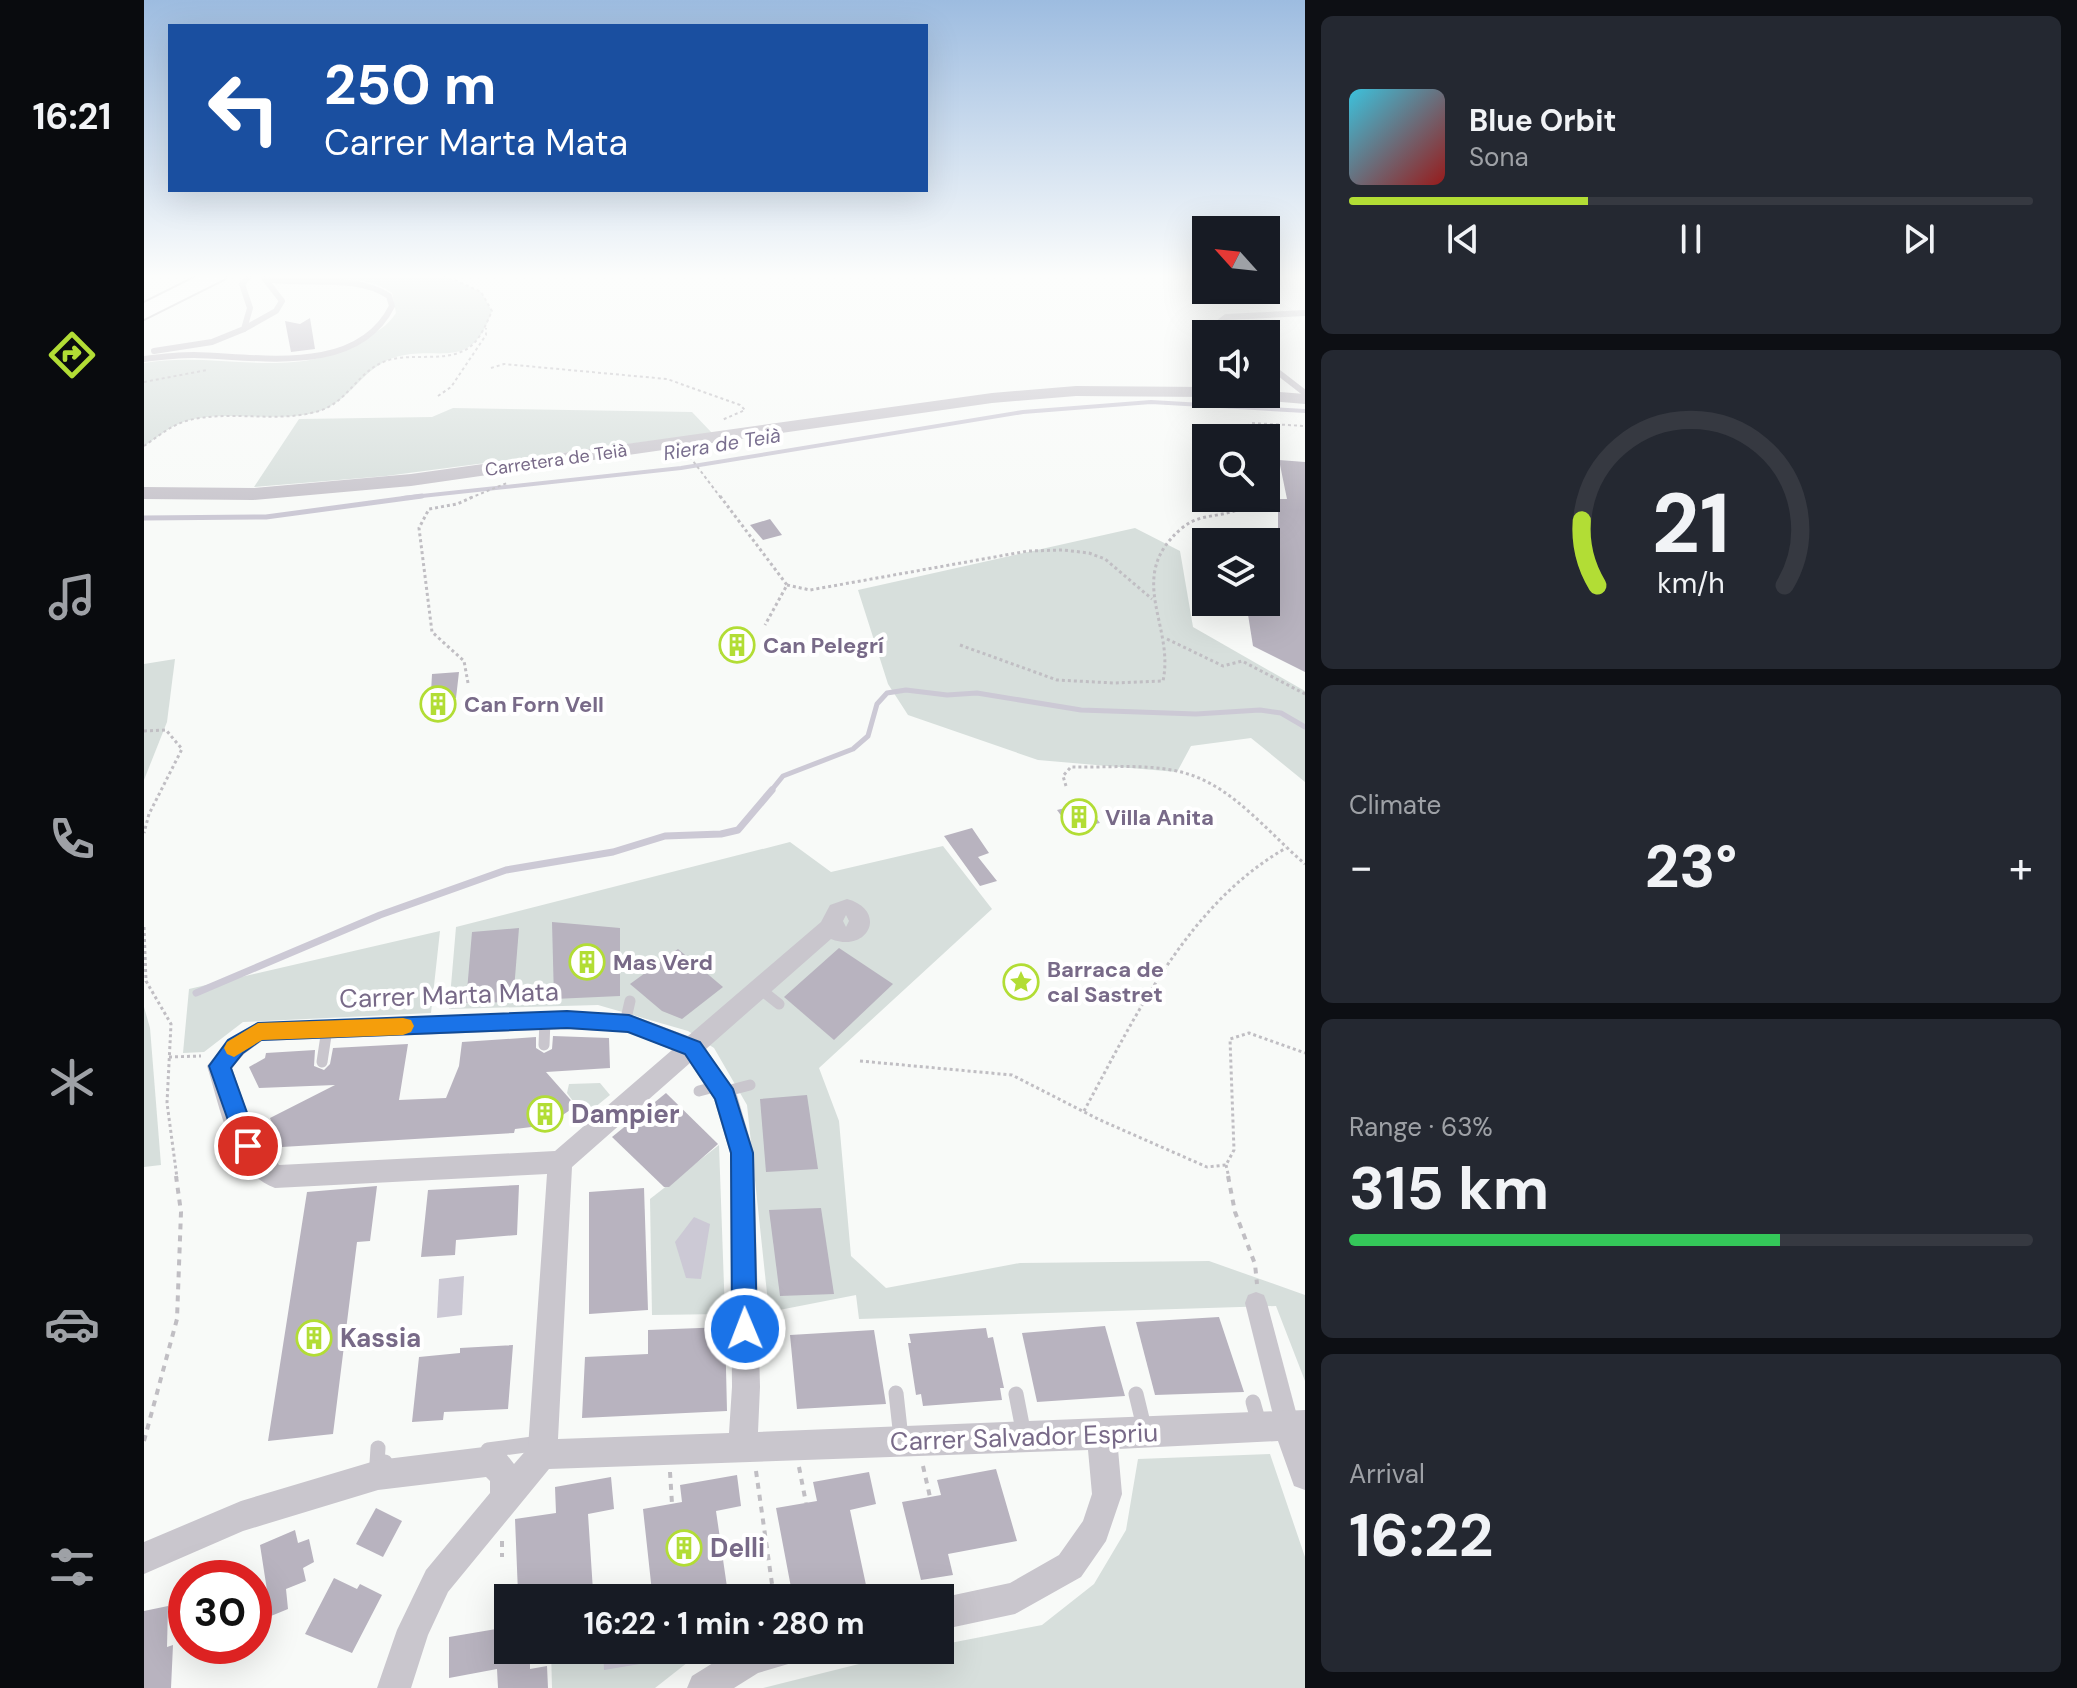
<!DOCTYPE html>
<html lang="en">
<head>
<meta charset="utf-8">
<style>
	body { margin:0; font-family:"DM Sans",sans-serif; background:#242831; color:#f1f3f6; height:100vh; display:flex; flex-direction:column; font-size:30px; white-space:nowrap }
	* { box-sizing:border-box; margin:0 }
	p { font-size:26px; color:#9ea1a6 }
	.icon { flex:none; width:44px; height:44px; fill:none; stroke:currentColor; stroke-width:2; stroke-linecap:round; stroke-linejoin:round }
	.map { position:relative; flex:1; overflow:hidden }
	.panel { display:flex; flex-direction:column; gap:16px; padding:16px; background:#0d0f14; width:772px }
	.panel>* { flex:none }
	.banner { position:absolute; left:24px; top:24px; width:760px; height:168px; border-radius:0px; box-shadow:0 8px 32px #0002; background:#1a4fa0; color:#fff; overflow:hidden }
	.needle { width:52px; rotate:297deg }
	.fabs { position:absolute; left:1048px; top:216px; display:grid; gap:16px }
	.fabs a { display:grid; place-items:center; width:88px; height:88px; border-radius:0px; background:#171b24; box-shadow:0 8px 32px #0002; font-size:40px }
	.speed { position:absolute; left:24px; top:1560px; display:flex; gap:16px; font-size:40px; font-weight:700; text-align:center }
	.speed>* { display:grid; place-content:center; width:104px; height:104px; border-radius:50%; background:#171b24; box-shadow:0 8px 32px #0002; line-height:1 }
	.speed .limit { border:12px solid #d22; background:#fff; color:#111 }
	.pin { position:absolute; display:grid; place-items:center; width:68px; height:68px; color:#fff; margin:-34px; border:4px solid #fff; border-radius:50%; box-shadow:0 2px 8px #0007 }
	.me { position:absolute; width:88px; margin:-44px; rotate:359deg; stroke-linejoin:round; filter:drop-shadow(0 0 6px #0008) }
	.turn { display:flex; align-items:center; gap:28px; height:168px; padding:0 24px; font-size:36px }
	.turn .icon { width:104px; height:104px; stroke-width:2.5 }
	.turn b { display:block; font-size:56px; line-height:68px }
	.big { font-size:60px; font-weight:700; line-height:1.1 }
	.panel .card { flex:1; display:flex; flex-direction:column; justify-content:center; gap:12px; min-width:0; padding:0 28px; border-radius:12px; background:#242831 }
	.panel .dial { align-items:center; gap:0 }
	.dial svg { height:208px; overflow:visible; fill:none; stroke:#363941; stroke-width:7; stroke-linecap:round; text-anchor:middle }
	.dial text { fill:#f1f3f6; stroke:none }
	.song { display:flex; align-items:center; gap:24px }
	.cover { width:96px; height:96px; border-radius:12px; background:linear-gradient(135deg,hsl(190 70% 55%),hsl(0 70% 35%)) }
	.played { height:8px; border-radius:4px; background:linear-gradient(90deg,#b2dd35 35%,#363941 35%) }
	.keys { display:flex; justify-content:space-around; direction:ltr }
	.heat { display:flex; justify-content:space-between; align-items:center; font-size:44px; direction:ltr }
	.charge { height:12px; border-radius:6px; background:linear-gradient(90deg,#34c759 63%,#363941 0) }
	.trip { position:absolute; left:350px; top:1584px; width:460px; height:80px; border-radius:0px; background:#171b24; box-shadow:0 8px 32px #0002; font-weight:700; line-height:80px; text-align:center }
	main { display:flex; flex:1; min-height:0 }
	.tab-bar { display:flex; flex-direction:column; width:144px; justify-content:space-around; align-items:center; background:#090b0e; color:#9ea1a6 }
	.tab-bar .icon { width:56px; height:56px }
	.tab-bar .selected { color:#b2dd35 }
	.tab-bar b { font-size:36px; color:#f1f3f6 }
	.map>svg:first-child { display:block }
</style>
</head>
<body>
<main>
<nav class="tab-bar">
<b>16:21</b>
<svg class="icon selected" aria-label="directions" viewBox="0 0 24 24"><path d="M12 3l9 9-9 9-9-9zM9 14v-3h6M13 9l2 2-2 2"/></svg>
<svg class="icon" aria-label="music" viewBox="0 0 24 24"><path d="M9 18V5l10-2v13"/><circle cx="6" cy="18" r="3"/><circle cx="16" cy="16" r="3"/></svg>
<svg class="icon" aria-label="phone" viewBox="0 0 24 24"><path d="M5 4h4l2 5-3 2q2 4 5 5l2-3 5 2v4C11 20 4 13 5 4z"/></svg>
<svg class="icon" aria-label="climate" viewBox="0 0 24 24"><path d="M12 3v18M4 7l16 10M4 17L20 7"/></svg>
<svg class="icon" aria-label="car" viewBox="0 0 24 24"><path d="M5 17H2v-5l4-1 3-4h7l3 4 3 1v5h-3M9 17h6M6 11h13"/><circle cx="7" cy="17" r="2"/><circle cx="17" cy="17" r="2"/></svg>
<svg class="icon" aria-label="filters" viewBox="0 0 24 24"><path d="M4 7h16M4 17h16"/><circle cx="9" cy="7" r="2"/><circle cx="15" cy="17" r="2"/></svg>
</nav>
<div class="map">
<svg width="1161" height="1688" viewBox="0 0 1161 1688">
	<rect width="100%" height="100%" fill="#f8faf8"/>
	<g fill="#d7dfdc">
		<path d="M128,275H300L337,292L348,311C326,375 294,343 249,358C220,368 208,397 181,409C142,426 83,408 42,421C27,425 13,438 0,446V363C74,350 150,383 219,340C232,332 244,326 252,313L248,293C213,267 167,290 128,275Z"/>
		<polygon points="309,408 548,412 568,433 242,476 110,487 155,419 288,417"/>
		<polygon points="991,528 1036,551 1049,627 1161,691 1161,782 1107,738 1047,746 1033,772 894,760 764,715 744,684 714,590"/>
		<polygon points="31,659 23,722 0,780 0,664"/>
		<polygon points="646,842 687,872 799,846 848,909 675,1068 695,1121 707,1256 742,1288 876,1263 1065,1261 1161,1295 1161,1381 1132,1306 715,1319 712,1295 625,1312 603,1105 570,1048 544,1031 454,1005 305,1009 312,927"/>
		<polygon points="296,931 287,1013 99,1022 60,1052 39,1053 45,989"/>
		<polygon points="0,1007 6,1028 17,1165 0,1167"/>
		<polygon points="456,1083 466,1095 440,1116 423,1093 425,1084"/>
		<polygon points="575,1145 581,1314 508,1315 506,1199"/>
		<polygon points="1126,1454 1161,1557 1161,1688 619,1688 771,1650 796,1650 796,1645 898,1625 950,1584 982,1530 994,1459"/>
		<polygon points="407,1650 552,1650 553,1655 511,1688 408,1688"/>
	</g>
	<g fill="#ccc9d5">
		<polygon points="550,1217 566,1224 557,1279 542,1278 531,1242"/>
		<polygon points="320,1276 318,1315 293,1318 295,1279"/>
		<polygon points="459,1650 513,1650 514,1661 460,1670"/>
	</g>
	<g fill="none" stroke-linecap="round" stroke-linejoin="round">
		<polyline stroke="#ccc9d5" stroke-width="4" points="259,498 537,468 879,412 1007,402 1161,411"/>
		<g stroke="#ccc9d5" stroke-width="5">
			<polyline points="0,518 122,517 278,496"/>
			<polyline points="626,792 639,776 709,749 724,736 733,704 743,693 762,690 803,695 833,693 937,710 1052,714 1116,710 1137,713 1161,727"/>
		</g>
		<polyline stroke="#ccc9d5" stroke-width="7" points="52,993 236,915 362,870 469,852 521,836 577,834 594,830 628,790"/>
	</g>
	<g fill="#b8b3bf">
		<polygon points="166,318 171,349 147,352 141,321 156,324"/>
		<polygon points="1135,460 1161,462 1161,672 1109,646 1102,602 1122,602 1122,534 1134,535 1134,499 1143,499"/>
		<polygon points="626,519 638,535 619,540 606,525"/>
		<polygon points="580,635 609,637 607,656 576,654"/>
		<polygon points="315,672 312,698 302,699 301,709 286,711 288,674"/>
		<polygon points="941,803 956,823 927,829 913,810"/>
		<polygon points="828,828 845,853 834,857 853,881 836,886 800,836"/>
		<polygon points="408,922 476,928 476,996 410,999"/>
		<polygon points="375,928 369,1002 322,1003 328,932"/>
		<polygon points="695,948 749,984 690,1040 640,997"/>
		<polygon points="534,949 579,987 538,1019 518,1011 486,984"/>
		<polygon points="409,1036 465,1038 466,1068 402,1072 432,1106 404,1125 371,1129 370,1133 138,1147 126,1118 191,1085 115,1088 105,1067 121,1058 122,1053 171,1050 170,1066 180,1070 186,1064 189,1048 264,1044 255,1100 302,1098 315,1066 318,1042 392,1037 392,1048 400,1053 408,1049"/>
		<polygon points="522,1093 574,1144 525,1187 520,1187 468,1137"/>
		<polygon points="663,1095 674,1169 622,1172 616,1099"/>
		<polygon points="375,1185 373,1235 312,1240 311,1255 277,1257 284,1190"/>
		<polygon points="233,1186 226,1241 213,1242 189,1434 124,1441 163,1192"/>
		<polygon points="500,1188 504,1310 445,1314 445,1192"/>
		<polygon points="677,1208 690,1294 636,1296 625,1210"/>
		<polygon points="1075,1317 1100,1392 1011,1395 992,1322"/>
		<polygon points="961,1326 981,1396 893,1402 878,1333"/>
		<polygon points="581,1327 583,1411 438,1418 441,1357 504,1354 504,1330"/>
		<polygon points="842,1328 844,1338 849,1337 860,1388 856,1388 858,1400 779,1406 777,1394 772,1395 764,1343 767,1343 765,1334"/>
		<polygon points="730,1330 742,1404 653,1409 646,1335"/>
		<polygon points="369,1345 364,1409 300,1412 299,1420 268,1422 275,1357 316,1353 316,1348"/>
		<polygon points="852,1469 873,1541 804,1554 809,1575 777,1580 758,1502 797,1495 793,1480"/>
		<polygon points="725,1472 732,1504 706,1510 722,1585 649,1598 632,1508 673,1501 669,1482"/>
		<polygon points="593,1475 597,1506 572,1511 583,1587 548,1593 545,1585 508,1592 499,1509 538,1502 536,1485"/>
		<polygon points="467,1477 470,1509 444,1514 449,1591 414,1597 414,1586 374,1593 371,1519 412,1513 411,1487"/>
		<polygon points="232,1508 258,1521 239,1557 212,1544"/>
		<polygon points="151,1530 154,1543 165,1539 170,1562 159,1568 162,1581 142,1589 144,1609 127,1616 116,1545"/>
		<polygon points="190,1578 213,1589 216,1584 238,1595 208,1653 161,1634"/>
		<polygon points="24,1606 23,1647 29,1645 27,1688 0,1688 0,1611"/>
		<polygon points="364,1627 364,1650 386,1650 386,1669 403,1666 404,1688 354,1688 353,1669 305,1678 305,1637"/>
	</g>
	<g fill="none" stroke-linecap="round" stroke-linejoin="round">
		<defs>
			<polygon id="motorway" points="56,275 83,275 80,279 0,319 0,303"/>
		</defs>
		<use href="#motorway" stroke="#bcb9bf" stroke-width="4"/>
		<g stroke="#c0bec3" stroke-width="2" stroke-dasharray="3 3" stroke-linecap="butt">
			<polyline points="347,368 360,364 523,379 596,405 601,410 578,420"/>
			<polyline points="0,382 63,370"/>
			<polyline points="294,396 307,387 342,335 342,328"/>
			<polyline points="1093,438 1092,433 1108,423 1161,426"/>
			<path d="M0,446C13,437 26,426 42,421C85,409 132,424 175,411C202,403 213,374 237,363C264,350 301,365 326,347C337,338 342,324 348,311L337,292L300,275"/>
			<polyline points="546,457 577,498"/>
			<polyline points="326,498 363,483"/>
		</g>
		<g stroke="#c0bec3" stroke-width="3" stroke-dasharray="3 3" stroke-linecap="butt">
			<polyline points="576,496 643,585 621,625"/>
			<polyline points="643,585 666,590 884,551 919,550 945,553 961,559 1008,599"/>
			<polyline points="1023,639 1079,666 1098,661 1161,694"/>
			<path d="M816,645L913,680L970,683L1019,681C1031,625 980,577 1038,528C1060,509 1087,522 1111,498"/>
			<polyline points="324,683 320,661 288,632 275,528 285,509 313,504 331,496"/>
			<polyline points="0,731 22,730 38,749 5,814 0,833"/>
			<path d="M922,786L919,776L927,767C967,768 1012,762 1050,776C1093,792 1127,835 1161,864"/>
			<polyline points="0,927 2,981 27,1024 23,1103 33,1178"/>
			<polyline points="25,1057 57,1056"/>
			<polyline points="716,1061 868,1075 956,1120 1063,1167 1082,1165 1090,1150 1086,1039 1105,1033 1161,1053"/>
			<path d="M940,1111C992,1015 1044,904 1142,848"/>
			<polyline points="1082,1165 1085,1178"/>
		</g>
		<g stroke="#c0bec3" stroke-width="4" stroke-dasharray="6 6" stroke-linecap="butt">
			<polyline points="1084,1176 1091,1212 1111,1264 1113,1284"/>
			<polyline points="0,1441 33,1319 37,1212 32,1176"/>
			<polyline points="779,1466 786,1497"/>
			<polyline points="655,1467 662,1503"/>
			<polyline points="612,1471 630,1598"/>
			<polyline points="526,1472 528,1504"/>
			<polyline points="358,1541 358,1557"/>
		</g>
		<g stroke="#c9c6cd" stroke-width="6">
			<polyline points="100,329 132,311 138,301 121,279"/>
			<polyline points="1086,334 1073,324 1082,317 1161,313"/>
			<polyline points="10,351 68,342 100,329 106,308 98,284 106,275"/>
			<path d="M0,359C16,357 33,355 50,355C113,356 213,377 248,306L245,296C210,273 161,286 121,279L119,275"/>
			<polyline points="1122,363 1161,393"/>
		</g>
		<g stroke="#c9c6cd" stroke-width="11">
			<polyline points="616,989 635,1004"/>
			<polyline points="481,1023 486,1001"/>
			<polyline points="400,1045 401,1021"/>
			<polyline points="178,1062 183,1029"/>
			<polyline points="555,1091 574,1086"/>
			<polyline points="579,1092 606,1085"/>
		</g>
		<g stroke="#c9c6cd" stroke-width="15">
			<polyline points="752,1393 757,1438"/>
			<polyline points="872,1394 880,1435"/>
			<polyline points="992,1394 1000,1427"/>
			<polyline points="1109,1402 1115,1423"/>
			<polyline points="234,1448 233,1463 241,1462"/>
			<polyline points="344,1450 396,1443"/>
		</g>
		<polygon fill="#c9c6cd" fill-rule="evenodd" points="1112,1292 1120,1295 1123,1303 1156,1427 1152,1435 1144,1439 1136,1435 1132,1427 1101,1303 1104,1295"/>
		<g fill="#c9c6cd" fill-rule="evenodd">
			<path d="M703,899C744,910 725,954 687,939L562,1049L593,1095L610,1153L616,1387L614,1432L1161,1410V1490L1150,1486L1134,1441L974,1449L978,1494L962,1541L937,1577L871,1614L796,1630V1598L866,1583L915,1555L939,1521L948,1494L944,1450L405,1469L304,1592L284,1635L267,1688H233L253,1630L282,1570L346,1493V1481L342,1477L234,1490L99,1531L0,1574V1542L97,1501L234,1460L348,1446L359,1450L370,1464L384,1448L403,1174L131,1188C86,1172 76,1106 63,1066L84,1040L114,1023L423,1011L485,1014L544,1036L677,922L686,905ZM702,915L705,921L702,927L699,921ZM423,1029L484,1032L528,1050L411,1151L135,1165L112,1137L88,1068L100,1054L118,1041ZM546,1063L570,1099L586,1153L588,1387L585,1433L414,1439L428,1167Z"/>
			<polygon points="590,1650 655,1650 651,1662 614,1673 590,1688 543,1688 548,1676"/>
		</g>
		<g fill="#c9c6cd" fill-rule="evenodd">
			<polygon points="932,386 1062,387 1062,394 1069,394 1062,397 932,396 848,403 267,486 109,500 0,499 0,487 109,488 267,474 848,393"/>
			<polygon points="1122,391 1161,394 1161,404 1103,399 1095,394 1122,394"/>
		</g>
		<use href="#motorway" fill="#fff" fill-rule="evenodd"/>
	</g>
	<linearGradient id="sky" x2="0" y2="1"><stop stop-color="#9dbce0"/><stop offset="0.54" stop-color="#fcfdfc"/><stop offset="1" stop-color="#fcfdfc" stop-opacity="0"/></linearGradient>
	<rect width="1161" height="511" fill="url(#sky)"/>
	<polygon fill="#1a73e8" stroke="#114b97" stroke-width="2" points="423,1011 485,1015 556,1042 589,1089 609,1153 613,1329 610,1338 601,1341 592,1338 588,1329 587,1153 571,1099 541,1054 484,1032 423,1028 117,1040 99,1053 87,1068 115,1146 112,1153 104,1156 96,1153 93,1146 65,1066 84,1040 114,1023"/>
	<polygon fill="#f59e0b" points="259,1018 267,1020 270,1026 267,1032 259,1035 118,1040 90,1057 83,1054 80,1048 83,1042 114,1023"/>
	<defs>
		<symbol id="building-ring" viewBox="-11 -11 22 22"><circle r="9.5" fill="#fff" stroke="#b2dd35" stroke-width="1.5"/><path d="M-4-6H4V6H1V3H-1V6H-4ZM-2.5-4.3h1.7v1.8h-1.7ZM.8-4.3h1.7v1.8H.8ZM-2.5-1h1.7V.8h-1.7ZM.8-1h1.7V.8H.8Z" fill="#b2dd35"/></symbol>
		<symbol id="sight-ring" viewBox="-11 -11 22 22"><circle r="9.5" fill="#fff" stroke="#b2dd35" stroke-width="1.5"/><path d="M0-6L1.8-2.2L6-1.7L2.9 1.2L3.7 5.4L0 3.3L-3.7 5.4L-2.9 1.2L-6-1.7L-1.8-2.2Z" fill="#b2dd35"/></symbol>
	</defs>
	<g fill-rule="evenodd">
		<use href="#building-ring" x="573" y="625" width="40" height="40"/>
		<use href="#building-ring" x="274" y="684" width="40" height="40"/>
		<use href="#building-ring" x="915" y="797" width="40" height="40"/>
		<use href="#building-ring" x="423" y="942" width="40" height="40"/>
		<use href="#sight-ring" x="857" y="962" width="40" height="40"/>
		<use href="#building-ring" x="381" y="1094" width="40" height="40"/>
		<use href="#building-ring" x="150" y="1318" width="40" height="40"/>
		<use href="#building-ring" x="520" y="1528" width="40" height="40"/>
	</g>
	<g text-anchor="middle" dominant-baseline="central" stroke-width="8" stroke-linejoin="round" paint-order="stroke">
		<g font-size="18" fill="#786a88" stroke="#fff">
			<text transform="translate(412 460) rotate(-8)">Carretera de Teià</text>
		</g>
		<g font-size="20" font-style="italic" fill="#7a7090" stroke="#fff">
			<text transform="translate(578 444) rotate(-9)">Riera de Teià</text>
		</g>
		<g font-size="22" font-weight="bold" fill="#786a88" stroke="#fff" text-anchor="start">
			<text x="619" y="645">Can Pelegrí</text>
			<text x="320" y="704">Can Forn Vell</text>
			<text x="961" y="817">Villa Anita</text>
			<text x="469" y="962">Mas Verd</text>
			<text x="903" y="969">Barraca de<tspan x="903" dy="25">cal Sastret</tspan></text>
		</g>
		<g font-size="26" fill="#786a88" stroke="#fff">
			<text transform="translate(305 995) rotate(-2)">Carrer Marta Mata</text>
			<text transform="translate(880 1437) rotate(-2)">Carrer Salvador Espriu</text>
		</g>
		<g font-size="26" font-weight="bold" fill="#786a88" stroke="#fff" text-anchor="start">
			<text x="427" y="1114">Dampier</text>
			<text x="196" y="1338">Kassia</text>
			<text x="566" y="1548">Delli</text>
		</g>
	</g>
</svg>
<div class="fabs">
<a><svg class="needle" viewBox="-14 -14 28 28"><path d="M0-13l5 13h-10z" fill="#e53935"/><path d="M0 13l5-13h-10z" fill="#9ea1a6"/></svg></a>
<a><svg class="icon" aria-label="sound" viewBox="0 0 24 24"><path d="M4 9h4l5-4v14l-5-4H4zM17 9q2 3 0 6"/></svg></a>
<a><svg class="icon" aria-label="search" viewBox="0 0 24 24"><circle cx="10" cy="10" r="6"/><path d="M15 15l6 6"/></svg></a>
<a><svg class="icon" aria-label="layers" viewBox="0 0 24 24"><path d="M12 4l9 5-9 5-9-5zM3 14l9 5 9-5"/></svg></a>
</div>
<div class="speed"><div class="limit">30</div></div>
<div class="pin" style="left:104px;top:1146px;background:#d93025"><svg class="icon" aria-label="arrive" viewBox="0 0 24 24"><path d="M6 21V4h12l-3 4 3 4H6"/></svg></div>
<svg class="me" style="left:601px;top:1329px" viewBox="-20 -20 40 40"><circle r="17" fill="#1a73e8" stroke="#fff" stroke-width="3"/><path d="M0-11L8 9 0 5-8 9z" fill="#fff"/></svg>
<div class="trip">16:22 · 1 min · 280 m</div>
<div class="banner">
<div class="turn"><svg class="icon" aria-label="left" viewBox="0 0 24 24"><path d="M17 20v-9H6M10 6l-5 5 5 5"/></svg><div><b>250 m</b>Carrer Marta Mata</div></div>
</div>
</div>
<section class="panel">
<div class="card">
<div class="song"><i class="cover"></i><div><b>Blue Orbit</b><p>Sona</p></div></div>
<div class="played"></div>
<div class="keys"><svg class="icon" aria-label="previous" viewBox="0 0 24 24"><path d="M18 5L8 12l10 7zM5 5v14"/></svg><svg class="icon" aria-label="pause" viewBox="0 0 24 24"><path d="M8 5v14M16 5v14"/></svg><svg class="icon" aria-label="next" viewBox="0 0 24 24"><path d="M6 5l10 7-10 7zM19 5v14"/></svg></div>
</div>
<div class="card dial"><svg viewBox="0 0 100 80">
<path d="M14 69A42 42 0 1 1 86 69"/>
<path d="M14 69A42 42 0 0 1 8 44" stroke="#b2dd35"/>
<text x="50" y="56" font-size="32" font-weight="700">21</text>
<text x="50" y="72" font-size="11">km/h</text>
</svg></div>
<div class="card"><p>Climate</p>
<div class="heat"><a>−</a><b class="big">23°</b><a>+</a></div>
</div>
<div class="card"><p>Range · 63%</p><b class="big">315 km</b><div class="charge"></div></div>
<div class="card"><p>Arrival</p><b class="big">16:22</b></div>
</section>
</main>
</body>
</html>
